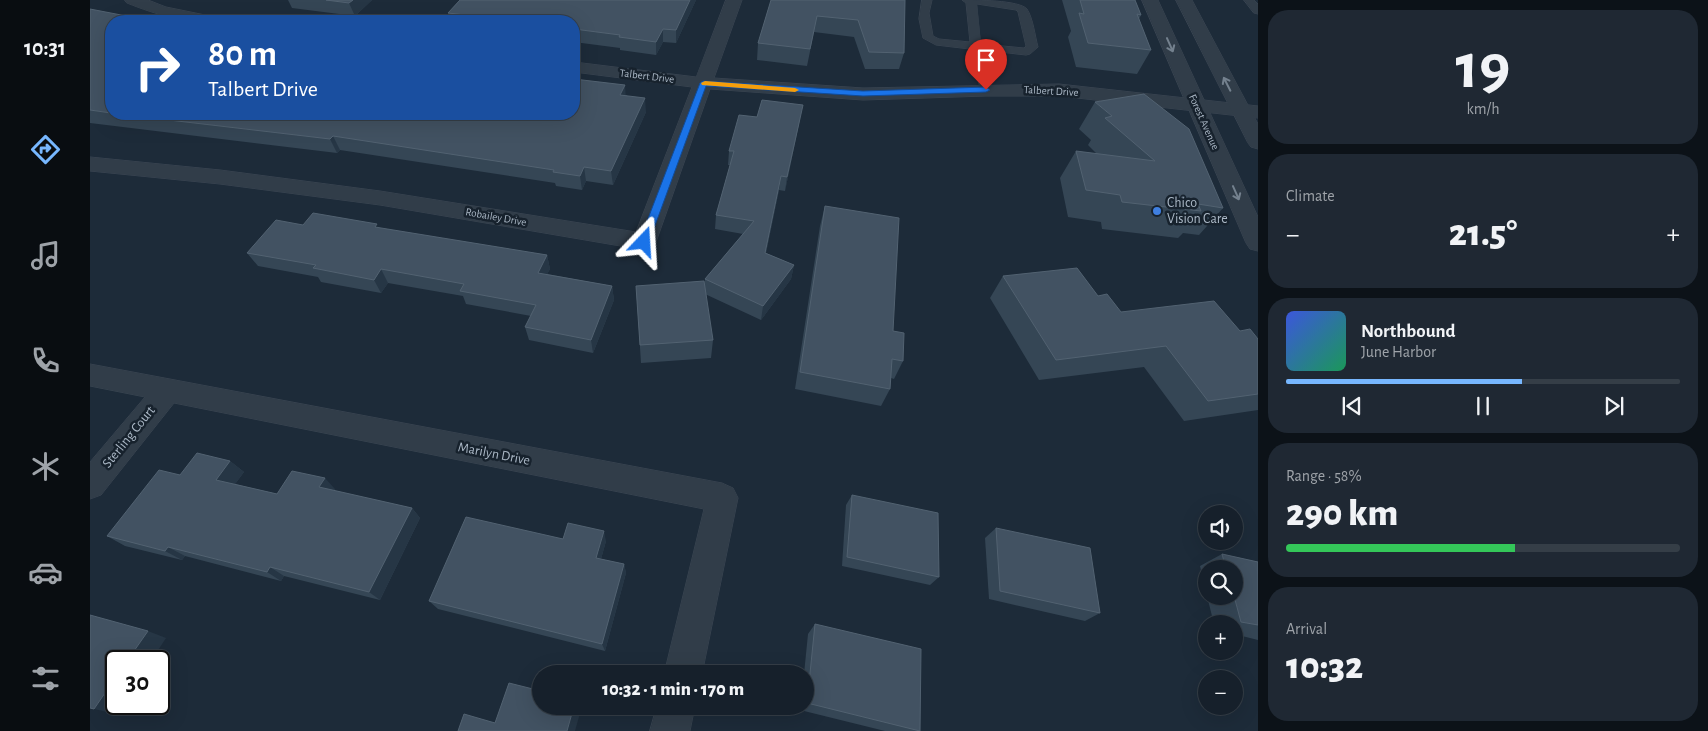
<!DOCTYPE html>
<html lang="en">
<head>
<meta charset="utf-8">
<style>
	body { margin:0; font-family:"Alegreya Sans",sans-serif; background:#1f2833; color:#f1f3f6; height:100vh; display:flex; flex-direction:column; font-size:19px; white-space:nowrap }
	* { box-sizing:border-box; margin:0 }
	p { font-size:16px; color:#9ea3a9 }
	.icon { flex:none; width:28px; height:28px; fill:none; stroke:currentColor; stroke-width:2; stroke-linecap:round; stroke-linejoin:round }
	.map { position:relative; flex:1; overflow:hidden }
	.side { display:flex; flex-direction:column; gap:10px; padding:10px; background:#0c1218; width:450px }
	.side>* { flex:none }
	.hud { position:absolute; left:15px; top:15px; width:475px; height:105px; border-radius:20px; box-shadow:0 5px 20px #0002,0 0 0 1px #353e47; background:#1a4fa0; color:#fff; overflow:hidden }
	.fabs { position:absolute; left:1108px; top:505px; display:grid; gap:10px }
	.fabs a { display:grid; place-items:center; width:45px; height:45px; border-radius:50%; background:#16202b; box-shadow:0 5px 20px #0002,0 0 0 1px #353e47; font-size:25px }
	.speed { position:absolute; left:15px; top:650px; display:flex; gap:10px; font-size:25px; font-weight:700; text-align:center }
	.speed>* { display:grid; place-content:center; width:65px; height:65px; border-radius:50%; background:#16202b; box-shadow:0 5px 20px #0002,0 0 0 1px #353e47; line-height:1 }
	.speed .limit { border:2px solid #111; border-radius:8px; background:#fff; color:#111 }
	.pin { position:absolute; display:grid; place-items:center; width:42px; height:42px; color:#fff; margin:-51px -21px; border-radius:50% 50% 50% 0; rotate:-45deg; box-shadow:0 0 5px #0007 }
	.pin .icon { rotate:45deg }
	.me { position:absolute; width:55px; margin:-28px; rotate:20deg; stroke-linejoin:round; filter:drop-shadow(0 0 4px #0008) }
	.turn { display:flex; align-items:center; gap:18px; height:105px; padding:0 20px; font-size:22px }
	.turn .icon { width:65px; height:65px; stroke-width:2.5 }
	.turn b { display:block; font-size:35px; line-height:42px }
	.big { font-size:38px; font-weight:800; line-height:1.1 }
	.side .card { flex:1; display:flex; flex-direction:column; justify-content:center; gap:8px; min-width:0; padding:0 18px; border-radius:20px; background:#1f2833 }
	.side .dial { align-items:center; gap:0 }
	.dial b { font-size:65px; line-height:1 }
	.song { display:flex; align-items:center; gap:15px }
	.cover { width:60px; height:60px; border-radius:8px; background:linear-gradient(135deg,hsl(230 70% 55%),hsl(150 70% 35%)) }
	.played { height:5px; border-radius:2px; background:linear-gradient(90deg,#77b7ff 60%,#353e47 60%) }
	.keys { display:flex; justify-content:space-around; direction:ltr }
	.heat { display:flex; justify-content:space-between; align-items:center; font-size:28px; direction:ltr }
	.charge { height:8px; border-radius:4px; background:linear-gradient(90deg,#34c759 58%,#353e47 0) }
	.trip { position:absolute; left:442px; top:665px; width:282px; height:50px; border-radius:25px; background:#16202b; box-shadow:0 5px 20px #0002,0 0 0 1px #353e47; font-weight:800; line-height:50px; text-align:center }
	main { display:flex; flex:1; min-height:0 }
	.tab-bar { display:flex; flex-direction:column; width:90px; justify-content:space-around; align-items:center; background:#090d11; color:#9ea3a9 }
	.tab-bar .icon { width:35px; height:35px }
	.tab-bar .selected { color:#77b7ff }
	.tab-bar b { font-size:22px; color:#f1f3f6 }
	.map>svg:first-child { display:block }
</style>
</head>
<body>
<main>
<nav class="tab-bar">
<b>10:31</b>
<svg class="icon selected" aria-label="directions" viewBox="0 0 24 24"><path d="M12 3l9 9-9 9-9-9zM9 14v-3h6M13 9l2 2-2 2"/></svg>
<svg class="icon" aria-label="music" viewBox="0 0 24 24"><path d="M9 18V5l10-2v13"/><circle cx="6" cy="18" r="3"/><circle cx="16" cy="16" r="3"/></svg>
<svg class="icon" aria-label="phone" viewBox="0 0 24 24"><path d="M5 4h4l2 5-3 2q2 4 5 5l2-3 5 2v4C11 20 4 13 5 4z"/></svg>
<svg class="icon" aria-label="climate" viewBox="0 0 24 24"><path d="M12 3v18M4 7l16 10M4 17L20 7"/></svg>
<svg class="icon" aria-label="car" viewBox="0 0 24 24"><path d="M5 17H2v-5l4-1 3-4h7l3 4 3 1v5h-3M9 17h6M6 11h13"/><circle cx="7" cy="17" r="2"/><circle cx="17" cy="17" r="2"/></svg>
<svg class="icon" aria-label="filters" viewBox="0 0 24 24"><path d="M4 7h16M4 17h16"/><circle cx="9" cy="7" r="2"/><circle cx="15" cy="17" r="2"/></svg>
</nav>
<div class="map">
<svg width="1168" height="731" viewBox="0 0 1168 731">
	<rect width="100%" height="100%" fill="#1d2b39"/>
	<g fill="none" stroke-linecap="round" stroke-linejoin="round">
		<defs>
			<g id="service">
				<path d="M832,0H842L839,13L843,36L849,39L880,42L876,3L872,0C885,0 929,0 937,9C943,18 945,36 948,47L940,54L936,55L892,50L902,90L900,93H892L881,59L880,49L846,45L833,38L829,19ZM887,4L926,10L928,12L936,46L934,48L891,44Z"/>
				<polygon points="1154,0 1164,0 1168,4 1168,14 1164,13"/>
			</g>
			<g id="minor">
				<path d="M35,0H58L76,7L125,17L127,21C95,23 67,15 37,3Z"/>
				<polygon points="636,0 652,0 624,78 773,88 969,84 1168,106 1168,118 969,96 896,96 773,100 620,89 566,242 562,248 554,250 290,205 130,184 0,171 0,157 130,170 290,191 546,232 602,87 484,72 484,62 606,77"/>
				<polygon points="0,364 632,483 643,488 648,498 612,674 574,674 614,509 84,403 11,495 0,499 0,462 55,397 0,386"/>
				<polygon points="567,706 605,706 600,731 560,731"/>
			</g>
			<g id="tertiary">
				<polygon points="1052,0 1068,0 1168,217 1168,251 1160,249 1156,243"/>
				<polygon points="1086,0 1102,0 1168,124 1168,149 1161,147 1158,143"/>
			</g>
		</defs>
		<use href="#service" stroke="#3b4653" stroke-width="1"/>
		<use href="#minor" stroke="#3b4653" stroke-width="1"/>
		<use href="#tertiary" stroke="#3b4653" stroke-width="1"/>
		<use href="#service" fill="#313d49" fill-rule="evenodd"/>
		<use href="#minor" fill="#313d49" fill-rule="evenodd"/>
		<use href="#tertiary" fill="#313d49" fill-rule="evenodd"/>
	</g>
	<g fill="#354655">
		<polygon points="198,0 282,0 265,16 202,8"/>
		<polygon points="370,0 606,0 586,43 573,42 566,55 530,50 530,48 484,42 484,21 360,21 358,13"/>
		<polygon points="681,0 815,0 814,53 809,69 775,69 764,37 724,32 717,66 667,60 668,43"/>
		<polygon points="972,0 1045,0 1051,15 1049,19 1061,50 1047,74 986,67 978,37 981,31"/>
		<polygon points="0,9 21,21 21,114 484,114 536,95 556,112 523,185 496,181 492,190 466,186 465,183 250,150 247,153 0,123"/>
		<polygon points="1005,102 1133,208 1109,235 1093,233 1088,238 1012,229 1011,222 978,217 970,178 986,151 1007,154 998,145 1001,140 989,129"/>
		<polygon points="667,117 710,119 695,191 689,190 676,253 704,265 701,279 671,320 615,294 623,340 621,358 551,363 546,286 614,286 615,279 653,234 625,229 626,215 640,165 638,165 639,151"/>
		<polygon points="735,206 803,331 813,361 804,379 801,378 800,389 791,406 705,389 730,226"/>
		<polygon points="213,225 289,228 457,255 460,269 457,274 522,286 524,300 503,353 439,340 435,327 441,316 376,304 373,296 298,283 291,293 231,282 228,277 168,266 157,253"/>
		<polygon points="913,276 1008,296 1031,312 1150,331 1168,339 1168,410 1094,421 1054,367 949,380 900,298"/>
		<polygon points="140,461 154,472 145,484 187,494 245,489 244,491 322,508 330,518 290,600 194,576 191,581 95,556 92,560 35,546 17,536 90,475"/>
		<polygon points="762,495 849,577 840,585 752,566 756,505"/>
		<polygon points="906,528 1010,613 995,621 899,599 895,538"/>
		<polygon points="473,539 516,541 511,559 534,564 536,573 515,651 348,609 339,601"/>
		<polygon points="1132,554 1168,562 1168,640 1144,634 1144,624 1124,624 1117,596 1144,596 1144,569 1116,569 1116,592 1110,566"/>
		<polygon points="725,624 830,731 795,731 710,710 711,706 716,706 716,674 714,674 718,634"/>
	</g>
	<g fill="#263645">
		<polygon points="263,0 282,0 265,16 259,3"/>
		<polygon points="600,0 606,0 586,43 586,30"/>
		<polygon points="573,29 573,42 566,55 566,42"/>
		<polygon points="535,85 536,99 530,95"/>
		<polygon points="555,98 556,112 523,185 521,171"/>
		<polygon points="713,105 710,119 695,191 697,177"/>
		<polygon points="243,136 250,150 247,153 240,139"/>
		<polygon points="494,167 496,181 492,190 490,176"/>
		<polygon points="691,176 689,190 673,267 675,253"/>
		<polygon points="457,255 460,269 451,286 448,273"/>
		<polygon points="704,265 701,279 671,320 673,306"/>
		<polygon points="291,269 298,283 291,293 284,280"/>
		<polygon points="522,286 524,300 503,353 501,340"/>
		<polygon points="140,461 154,472 140,491 126,480"/>
		<polygon points="235,478 245,489 240,498 229,487"/>
		<polygon points="322,508 330,518 290,600 279,592"/>
		<polygon points="514,531 516,541 509,566 506,558"/>
		<polygon points="78,547 95,556 92,560 75,551"/>
		<polygon points="534,564 536,573 515,651 512,644"/>
		<polygon points="180,567 194,576 191,581 177,572"/>
		<polygon points="58,631 76,638 61,661 37,661"/>
		<polygon points="26,677 26,704 32,704 26,714 4,709"/>
		<polygon points="484,706 492,706 485,731 477,731"/>
	</g>
	<g fill="#425262" stroke="#526271">
		<polygon points="236,0 263,0 259,3"/>
		<polygon points="370,0 600,0 586,30 573,29 566,42 529,37 530,35 484,29 484,21 408,21 410,19 358,13"/>
		<polygon points="681,0 815,0 814,53 779,52 768,20 727,16 720,49 668,43"/>
		<polygon points="990,0 1045,0 1051,15 1047,14 1061,50 998,43 989,13 994,14"/>
		<polygon points="0,9 52,19 49,21 21,21 21,113 0,110"/>
		<polygon points="484,79 535,85 530,95 555,98 521,171 494,167 490,176 463,172 464,170 243,136 240,139 28,114 484,114"/>
		<polygon points="1054,94 1099,129 1133,208 1108,204 1111,211 1032,202 1030,195 996,190 986,151 1065,161 1015,118 1022,116 1005,102"/>
		<polygon points="672,100 713,105 697,177 691,176 675,253 704,265 673,306 615,279 664,221 626,215 644,151 639,151 649,115 667,117"/>
		<polygon points="735,206 809,218 803,331 814,333 813,361 802,359 800,389 710,372"/>
		<polygon points="223,213 287,224 285,227 457,255 448,273 522,286 501,340 435,327 446,305 370,291 374,284 291,269 284,280 223,268 226,265 157,253 186,220 213,225"/>
		<polygon points="987,268 1008,296 1017,294 1031,312 1124,301 1150,331 1160,329 1168,339 1168,394 1118,401 1076,346 966,360 913,276"/>
		<polygon points="614,281 623,340 550,345 546,286"/>
		<polygon points="107,453 140,461 126,480 187,494 202,471 235,478 229,487 322,508 279,592 180,567 177,572 78,547 75,551 17,536 69,470 90,475"/>
		<polygon points="762,495 848,513 849,577 757,557"/>
		<polygon points="376,517 473,539 478,523 514,531 506,558 534,564 512,644 339,601"/>
		<polygon points="906,528 1000,548 1010,613 910,591"/>
		<polygon points="1132,554 1168,562 1168,625 1151,622 1144,596 1144,569 1136,569"/>
		<polygon points="0,615 58,631 37,661 26,661 26,677 4,709 0,708"/>
		<polygon points="725,624 831,649 830,731 717,703"/>
		<polygon points="419,683 451,691 451,706 484,706 477,731 368,731 374,714 405,723"/>
	</g>
	<defs><path id="oneway-shaft" d="M-6 0H5M1.5-3L5.5 0L1.5 3" fill="none" stroke-width="1.6" stroke-linecap="round" stroke-linejoin="round" transform="scale(1.25)"/></defs>
	<g stroke="#74818e">
		<use href="#oneway-shaft" transform="translate(1080 45) rotate(66)"/>
		<use href="#oneway-shaft" transform="translate(1137 84) rotate(-117)"/>
		<use href="#oneway-shaft" transform="translate(1146 193) rotate(66)"/>
	</g>
	<polygon fill="#1a73e8" stroke="#114b97" points="613,81 773,91 896,87 900,90 896,92 773,96 616,86 559,242 554,246 551,245 549,242 610,83"/>
	<polygon fill="#f59e0b" points="615,81 705,88 709,90 705,92 612,85 611,83"/>
	<circle fill="#3f7fe0" stroke="#17222d" stroke-width="2" cx="1067" cy="211" r="5"/>
	<g text-anchor="middle" dominant-baseline="central" stroke-width="5" stroke-linejoin="round" paint-order="stroke">
		<g font-size="11" fill="#abb8c6" stroke="#17222d">
			<text transform="translate(557 76) rotate(7)">Talbert Drive</text>
			<text transform="translate(961 91) rotate(3)">Talbert Drive</text>
			<text transform="translate(1114 122) rotate(66)">Forest Avenue</text>
			<text transform="translate(406 217) rotate(10)">Robailey Drive</text>
		</g>
		<g font-size="14" fill="#abb8c6" stroke="#17222d" text-anchor="start">
			<text x="1077" y="203">Chico<tspan x="1077" dy="16">Vision Care</tspan></text>
		</g>
		<g font-size="14" fill="#abb8c6" stroke="#17222d">
			<text transform="translate(39 437) rotate(-51)">Sterling Court</text>
			<text transform="translate(404 454) rotate(11)">Marilyn Drive</text>
		</g>
	</g>
</svg>
<div class="fabs">
<a><svg class="icon" aria-label="sound" viewBox="0 0 24 24"><path d="M4 9h4l5-4v14l-5-4H4zM17 9q2 3 0 6"/></svg></a>
<a><svg class="icon" aria-label="search" viewBox="0 0 24 24"><circle cx="10" cy="10" r="6"/><path d="M15 15l6 6"/></svg></a>
<a>+</a>
<a>−</a>
</div>
<div class="speed"><div class="limit">30</div></div>
<div class="pin" style="left:896px;top:90px;background:#d93025"><svg class="icon" aria-label="arrive" viewBox="0 0 24 24"><path d="M6 21V4h12l-3 4 3 4H6"/></svg></div>
<svg class="me" style="left:554px;top:242px" viewBox="-20 -20 40 40"><path d="M0-17L14 15 0 8-14 15z" fill="#1a73e8" stroke="#fff" stroke-width="4"/></svg>
<div class="trip">10:32 · 1 min · 170 m</div>
<div class="hud">
<div class="turn"><svg class="icon" aria-label="right" viewBox="0 0 24 24"><path d="M7 20v-9h11M14 6l5 5-5 5"/></svg><div><b>80 m</b>Talbert Drive</div></div>
</div>
</div>
<section class="side">
<div class="card dial"><b>19</b><p>km/h</p></div>
<div class="card"><p>Climate</p>
<div class="heat"><a>−</a><b class="big">21.5°</b><a>+</a></div>
</div>
<div class="card">
<div class="song"><i class="cover"></i><div><b>Northbound</b><p>June Harbor</p></div></div>
<div class="played"></div>
<div class="keys"><svg class="icon" aria-label="previous" viewBox="0 0 24 24"><path d="M18 5L8 12l10 7zM5 5v14"/></svg><svg class="icon" aria-label="pause" viewBox="0 0 24 24"><path d="M8 5v14M16 5v14"/></svg><svg class="icon" aria-label="next" viewBox="0 0 24 24"><path d="M6 5l10 7-10 7zM19 5v14"/></svg></div>
</div>
<div class="card"><p>Range · 58%</p><b class="big">290 km</b><div class="charge"></div></div>
<div class="card"><p>Arrival</p><b class="big">10:32</b></div>
</section>
</main>
</body>
</html>
